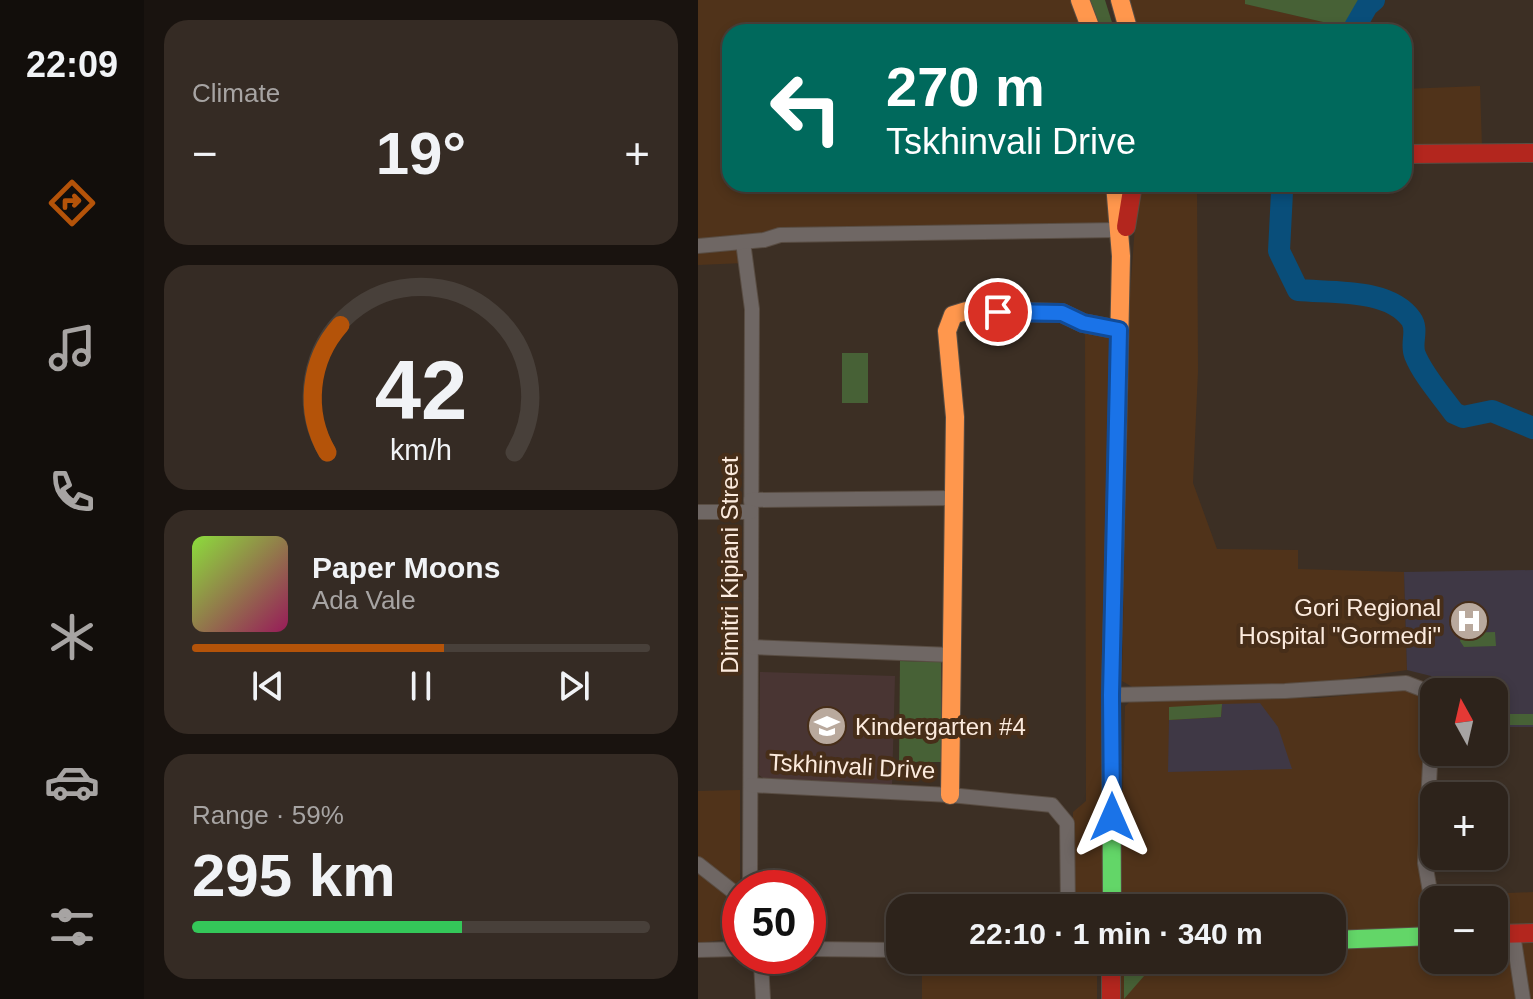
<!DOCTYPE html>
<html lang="en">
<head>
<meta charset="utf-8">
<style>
	body { margin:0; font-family:Arial,sans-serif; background:#352b24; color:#f1f3f6; height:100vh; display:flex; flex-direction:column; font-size:30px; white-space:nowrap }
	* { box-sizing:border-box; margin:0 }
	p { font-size:26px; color:#a7a4a3 }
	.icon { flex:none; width:44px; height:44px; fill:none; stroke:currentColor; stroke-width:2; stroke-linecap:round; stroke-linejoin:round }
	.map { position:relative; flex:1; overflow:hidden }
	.panel { display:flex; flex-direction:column; gap:20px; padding:20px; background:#19130f; width:554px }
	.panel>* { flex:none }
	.banner { position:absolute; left:24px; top:24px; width:690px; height:168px; border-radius:24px; box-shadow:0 4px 12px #0003,0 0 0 2px #48403a; background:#00695c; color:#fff; overflow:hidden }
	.needle { width:52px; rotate:352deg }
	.buttons { position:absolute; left:722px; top:678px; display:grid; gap:16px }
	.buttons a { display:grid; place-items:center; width:88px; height:88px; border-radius:16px; background:#2d231b; box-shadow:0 4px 12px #0003,0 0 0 2px #48403a; font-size:40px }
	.speed { position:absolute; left:24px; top:870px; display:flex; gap:16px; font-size:40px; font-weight:700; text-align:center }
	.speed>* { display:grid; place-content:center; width:104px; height:104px; border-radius:50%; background:#2d231b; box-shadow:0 4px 12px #0003,0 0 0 2px #48403a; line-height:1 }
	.speed .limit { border:12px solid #d22; background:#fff; color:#111 }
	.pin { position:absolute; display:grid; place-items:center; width:68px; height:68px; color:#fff; margin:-34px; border:4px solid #fff; border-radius:50%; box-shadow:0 2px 8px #0007 }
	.me { position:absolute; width:88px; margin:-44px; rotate:0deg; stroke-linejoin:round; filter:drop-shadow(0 0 6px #0008) }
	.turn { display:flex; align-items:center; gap:28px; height:168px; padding:0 32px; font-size:36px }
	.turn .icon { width:104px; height:104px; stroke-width:2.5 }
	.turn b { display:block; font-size:56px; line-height:68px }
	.big { font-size:60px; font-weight:600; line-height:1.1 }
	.panel .card { flex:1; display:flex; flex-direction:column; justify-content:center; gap:12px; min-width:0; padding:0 28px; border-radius:24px; background:#352b24 }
	.panel .dial { align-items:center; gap:0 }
	.dial svg { height:208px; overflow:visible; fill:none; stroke:#48403a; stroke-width:7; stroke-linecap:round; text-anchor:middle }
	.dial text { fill:#f1f3f6; stroke:none }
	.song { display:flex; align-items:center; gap:24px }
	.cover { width:96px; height:96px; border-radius:12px; background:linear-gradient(135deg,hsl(90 70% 55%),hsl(330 70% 35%)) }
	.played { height:8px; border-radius:4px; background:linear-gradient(90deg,#b45309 55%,#48403a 55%) }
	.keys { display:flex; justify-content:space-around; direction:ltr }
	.heat { display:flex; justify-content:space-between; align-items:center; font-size:44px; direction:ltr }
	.charge { height:12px; border-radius:6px; background:linear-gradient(90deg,#34c759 59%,#48403a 0) }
	.trip { position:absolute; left:188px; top:894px; width:460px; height:80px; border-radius:24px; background:#2d231b; box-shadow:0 4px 12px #0003,0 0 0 2px #48403a; font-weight:600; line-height:80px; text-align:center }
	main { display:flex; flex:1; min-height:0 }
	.dock { display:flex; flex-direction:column; width:144px; justify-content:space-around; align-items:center; background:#120e0b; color:#a7a4a3 }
	.dock .icon { width:56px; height:56px }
	.dock .current { color:#b45309 }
	.dock b { font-size:36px; color:#f1f3f6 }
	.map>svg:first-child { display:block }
</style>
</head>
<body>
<main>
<nav class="dock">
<b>22:09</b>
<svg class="icon current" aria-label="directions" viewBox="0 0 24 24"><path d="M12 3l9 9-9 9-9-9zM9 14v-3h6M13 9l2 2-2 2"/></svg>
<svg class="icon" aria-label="music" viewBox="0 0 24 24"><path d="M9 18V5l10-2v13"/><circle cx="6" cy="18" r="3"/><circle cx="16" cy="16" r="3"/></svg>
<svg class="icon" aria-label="phone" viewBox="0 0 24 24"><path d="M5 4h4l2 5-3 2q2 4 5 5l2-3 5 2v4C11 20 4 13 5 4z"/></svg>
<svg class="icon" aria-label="climate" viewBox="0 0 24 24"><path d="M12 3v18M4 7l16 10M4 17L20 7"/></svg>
<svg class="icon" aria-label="car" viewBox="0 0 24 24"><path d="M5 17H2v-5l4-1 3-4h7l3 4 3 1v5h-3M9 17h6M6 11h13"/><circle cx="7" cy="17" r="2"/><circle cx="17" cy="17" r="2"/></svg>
<svg class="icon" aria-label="filters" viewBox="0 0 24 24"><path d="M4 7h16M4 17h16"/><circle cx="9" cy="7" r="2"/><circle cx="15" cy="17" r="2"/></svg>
</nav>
<section class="panel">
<div class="card"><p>Climate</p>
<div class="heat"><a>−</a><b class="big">19°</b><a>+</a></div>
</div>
<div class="card dial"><svg viewBox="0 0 100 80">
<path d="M14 69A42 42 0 1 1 86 69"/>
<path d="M14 69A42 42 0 0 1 19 20" stroke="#b45309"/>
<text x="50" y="56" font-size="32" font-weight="700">42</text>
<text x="50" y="72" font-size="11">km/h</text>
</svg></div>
<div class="card">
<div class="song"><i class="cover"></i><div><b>Paper Moons</b><p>Ada Vale</p></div></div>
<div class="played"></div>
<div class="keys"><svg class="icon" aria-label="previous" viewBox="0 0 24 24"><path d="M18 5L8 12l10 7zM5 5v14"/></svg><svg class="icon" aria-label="pause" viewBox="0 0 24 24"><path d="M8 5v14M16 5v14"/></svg><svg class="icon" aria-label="next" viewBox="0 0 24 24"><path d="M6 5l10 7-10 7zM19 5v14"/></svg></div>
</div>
<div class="card"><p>Range · 59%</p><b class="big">295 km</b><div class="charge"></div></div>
</section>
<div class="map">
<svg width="835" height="999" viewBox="0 0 835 999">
	<rect width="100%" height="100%" fill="#3c2f24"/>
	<g fill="#50331a">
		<polygon points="0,0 372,0 384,32 32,32 32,184 412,184 415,222 406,227 77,232 46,246 46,263 0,265"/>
		<polygon points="429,0 547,0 548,4 651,28 648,32 438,32"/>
		<polygon points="782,86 784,147 706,146 706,89"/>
		<polygon points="440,184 499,184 500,371 495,483 519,549 600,550 600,569 706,572 709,670 601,686 436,688 424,681 431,308"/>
		<polygon points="415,331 407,908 374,908 375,812 388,801 387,333"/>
		<polygon points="707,690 721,694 728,708 725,857 732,922 731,931 634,935 634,908 422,908 427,706 436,698 620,698"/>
		<polygon points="42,790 42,883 32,884 0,858 0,791"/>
		<polygon points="0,867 38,896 39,938 0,943"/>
		<polygon points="835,892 835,924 796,926 796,900 741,900 740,896"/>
		<polygon points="835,939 835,999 421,999 421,967 423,960 634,960 634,947 736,943 736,960 796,960 796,940"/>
		<polygon points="224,961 393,965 399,974 399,999 224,999"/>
	</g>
	<polygon fill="#493533" points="62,672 197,676 194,786 69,781 61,775"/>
	<g fill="#3f3845">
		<polygon points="835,570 835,727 796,727 796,692 743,692 739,683 733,676 709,670 706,572"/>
		<polygon points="562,703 580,727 594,769 470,772 471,720 523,717 524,704"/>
	</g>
	<g fill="#476136">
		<polygon points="391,0 407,0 417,32 402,32"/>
		<polygon points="547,0 666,0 651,28 547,4"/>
		<rect x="144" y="353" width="26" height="50"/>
		<polygon points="797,632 798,646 766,647 762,641 765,633"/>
		<polygon points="202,661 243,662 243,762 201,762"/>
		<polygon points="524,704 523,717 471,720 471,707"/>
		<rect x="796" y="714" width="39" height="11"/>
		<polygon points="432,960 460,960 426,999 426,967"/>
	</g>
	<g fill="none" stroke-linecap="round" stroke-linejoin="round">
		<g stroke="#094e7a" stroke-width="22">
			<polyline points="654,32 669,6 676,0"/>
			<path d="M587,184L584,192L581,251L600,290C634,293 691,288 713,319C721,330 712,343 717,355C725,375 743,395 756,413L765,417L794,411L835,428"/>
		</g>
		<defs>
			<g id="street">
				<polyline points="45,242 54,309 52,888"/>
				<polyline points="0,246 66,240 82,235 420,230"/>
				<polyline points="53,500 256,498"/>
				<polyline points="0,512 53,512"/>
				<polyline points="53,647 254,655"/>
				<polyline points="413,695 587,691 708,683 726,690 735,705 727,863 736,914"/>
				<polyline points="53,785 252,795 354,805 369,823 370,908"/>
				<polyline points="0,864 42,897"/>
				<polyline points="815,934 825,999"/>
				<polyline points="110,949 202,950"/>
				<polyline points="0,950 42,949"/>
				<polyline points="58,956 63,963 65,999"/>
			</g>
			<g id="fast">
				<polyline points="414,908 413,695 419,442"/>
				<polyline points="634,940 736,936"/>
			</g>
			<g id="slow">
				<polyline points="382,0 394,32"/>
				<polyline points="422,0 431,32"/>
				<polyline points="417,184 423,256 419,442"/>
				<polyline points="252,795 257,417 249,331 255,315 268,311 364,313 385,323 421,330"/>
			</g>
			<g id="jam">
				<polyline points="706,154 835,153"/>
				<polyline points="428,227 435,184"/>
				<polyline points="796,934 835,933"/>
				<polyline points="413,960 413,999"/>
			</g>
		</defs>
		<use href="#street" stroke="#594d43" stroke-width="16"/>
		<use href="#fast" stroke="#594d43" stroke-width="20"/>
		<use href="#slow" stroke="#594d43" stroke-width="20"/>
		<use href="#jam" stroke="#594d43" stroke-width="20"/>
		<use href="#street" stroke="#6f6764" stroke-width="14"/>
		<use href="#fast" stroke="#63d668" stroke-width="18"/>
		<use href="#slow" stroke="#ff974d" stroke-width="18"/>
		<use href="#jam" stroke="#b3261e" stroke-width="18"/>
	</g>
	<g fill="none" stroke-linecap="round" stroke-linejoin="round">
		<defs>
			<polyline id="route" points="300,312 364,313 385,323 421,330 413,695 414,817"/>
		</defs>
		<use href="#route" stroke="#114b97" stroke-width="20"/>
		<use href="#route" stroke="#1a73e8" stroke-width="14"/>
	</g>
	<defs>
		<symbol id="hospital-disc" viewBox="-11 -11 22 22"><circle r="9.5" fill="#b9a99d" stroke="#472e19"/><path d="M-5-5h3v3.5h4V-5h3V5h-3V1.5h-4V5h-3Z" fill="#fff"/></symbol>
		<symbol id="school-disc" viewBox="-11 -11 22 22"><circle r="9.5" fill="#b9a99d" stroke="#472e19"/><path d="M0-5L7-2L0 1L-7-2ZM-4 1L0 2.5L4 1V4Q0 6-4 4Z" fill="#fff"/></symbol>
	</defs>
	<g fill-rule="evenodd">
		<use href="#hospital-disc" x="749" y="599" width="44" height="44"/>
		<use href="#school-disc" x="107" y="704" width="44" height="44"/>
	</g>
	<g text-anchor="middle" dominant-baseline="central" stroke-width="8" stroke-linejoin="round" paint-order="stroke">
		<g font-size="24" fill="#fcebde" stroke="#472e19">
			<text transform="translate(31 565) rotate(-90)">Dimitri Kipiani Street</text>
			<text transform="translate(154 766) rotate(3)">Tskhinvali Drive</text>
		</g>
		<g font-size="24" fill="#fcebde" stroke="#472e19" text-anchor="end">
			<text x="743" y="607">Gori Regional<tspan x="743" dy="28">Hospital "Gormedi"</tspan></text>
			<text x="157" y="726" text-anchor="start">Kindergarten #4</text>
		</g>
	</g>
</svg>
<div class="buttons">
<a><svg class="needle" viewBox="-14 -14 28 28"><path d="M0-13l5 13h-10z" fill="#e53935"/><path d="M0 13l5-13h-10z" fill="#a7a4a3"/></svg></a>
<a>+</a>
<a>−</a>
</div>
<div class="speed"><div class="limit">50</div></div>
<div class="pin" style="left:300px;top:312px;background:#d93025"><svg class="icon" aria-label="arrive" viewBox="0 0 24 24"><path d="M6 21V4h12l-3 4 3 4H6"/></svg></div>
<svg class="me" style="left:414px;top:817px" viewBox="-20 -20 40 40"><path d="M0-17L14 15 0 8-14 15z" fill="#1a73e8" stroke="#fff" stroke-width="4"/></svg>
<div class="trip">22:10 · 1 min · 340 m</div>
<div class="banner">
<div class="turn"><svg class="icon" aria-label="left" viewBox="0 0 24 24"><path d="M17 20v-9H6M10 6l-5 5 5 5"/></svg><div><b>270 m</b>Tskhinvali Drive</div></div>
</div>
</div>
</main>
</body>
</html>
